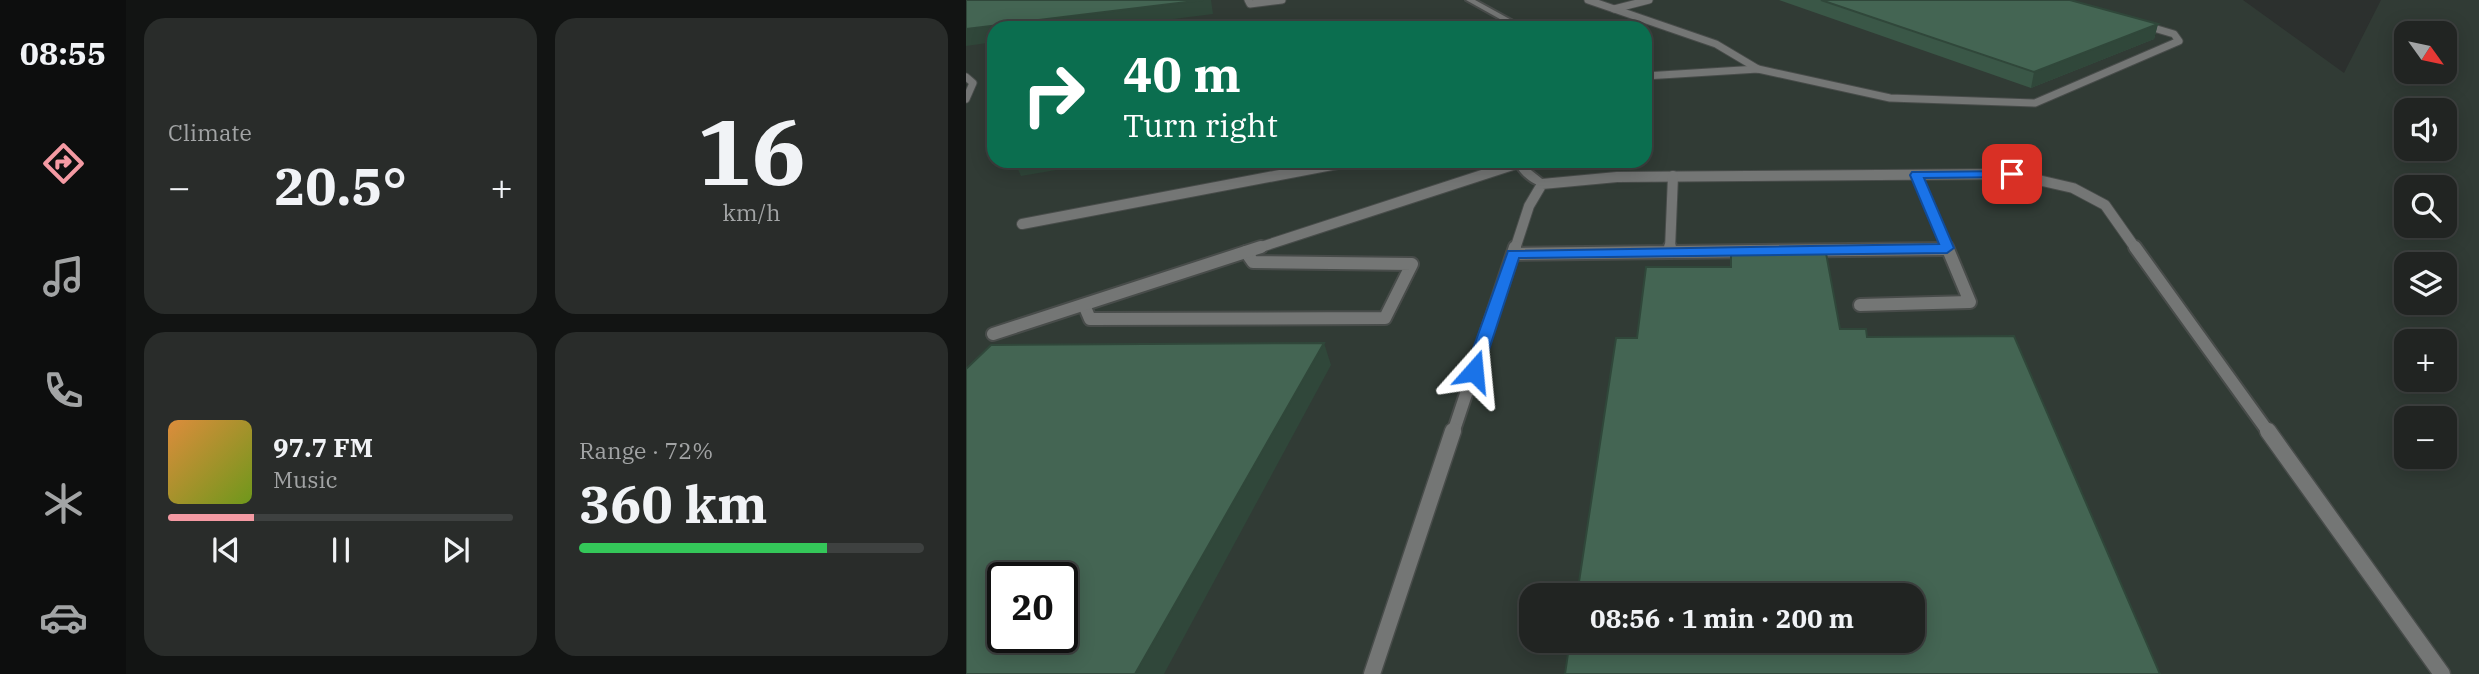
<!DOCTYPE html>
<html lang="en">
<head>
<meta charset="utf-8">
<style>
	body { margin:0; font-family:"IBM Plex Serif",serif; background:#292c2a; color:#f1f3f6; height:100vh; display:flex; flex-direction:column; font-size:26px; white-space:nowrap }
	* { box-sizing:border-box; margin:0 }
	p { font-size:23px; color:#a2a4a5 }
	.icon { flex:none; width:38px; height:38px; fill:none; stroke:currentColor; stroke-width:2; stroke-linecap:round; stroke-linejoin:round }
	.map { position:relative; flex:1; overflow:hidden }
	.details { display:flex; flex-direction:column; gap:18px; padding:18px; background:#121413; width:840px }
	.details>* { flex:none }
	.banner { position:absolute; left:21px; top:21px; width:665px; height:147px; border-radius:21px; box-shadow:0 4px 18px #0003,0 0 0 2px #3e4140; background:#0b6e4f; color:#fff; overflow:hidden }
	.needle { width:46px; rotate:123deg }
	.tools { position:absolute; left:1428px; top:21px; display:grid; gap:14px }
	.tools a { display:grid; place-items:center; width:63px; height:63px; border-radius:14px; background:#212422; box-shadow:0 4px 18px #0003,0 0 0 2px #3e4140; font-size:35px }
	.speed { position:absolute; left:21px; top:562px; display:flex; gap:14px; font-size:35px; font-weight:700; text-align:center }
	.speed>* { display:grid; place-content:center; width:91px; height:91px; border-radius:50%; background:#212422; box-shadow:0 4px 18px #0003,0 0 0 2px #3e4140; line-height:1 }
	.speed .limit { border:4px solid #111; border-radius:10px; background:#fff; color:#111 }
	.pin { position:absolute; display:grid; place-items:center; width:60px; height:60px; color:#fff; margin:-30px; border-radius:14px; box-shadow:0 4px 10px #0006 }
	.me { position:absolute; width:77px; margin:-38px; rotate:18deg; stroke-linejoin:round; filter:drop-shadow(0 0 5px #0008) }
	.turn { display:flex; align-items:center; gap:24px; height:147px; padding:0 21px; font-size:32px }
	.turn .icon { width:91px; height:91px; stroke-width:2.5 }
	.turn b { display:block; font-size:49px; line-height:60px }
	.big { font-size:52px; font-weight:800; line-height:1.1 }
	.details .card { flex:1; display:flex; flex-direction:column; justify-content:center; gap:10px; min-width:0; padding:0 24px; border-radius:21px; background:#292c2a }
	.details .dial { align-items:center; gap:0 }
	.dial b { font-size:91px; line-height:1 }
	.song { display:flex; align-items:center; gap:21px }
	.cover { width:84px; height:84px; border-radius:10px; background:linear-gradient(135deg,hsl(30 70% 55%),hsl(80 70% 35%)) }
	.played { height:7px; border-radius:4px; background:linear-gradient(90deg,#f49aa3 25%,#3e4140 25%) }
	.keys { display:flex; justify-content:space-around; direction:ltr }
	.heat { display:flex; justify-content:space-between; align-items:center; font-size:38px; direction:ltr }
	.charge { height:10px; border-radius:5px; background:linear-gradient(90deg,#34c759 72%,#3e4140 0) }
	.details .tiles { flex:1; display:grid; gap:18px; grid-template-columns:repeat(2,1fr) }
	.trip { position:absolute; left:553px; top:583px; width:406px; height:70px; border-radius:21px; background:#212422; box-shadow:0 4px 18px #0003,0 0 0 2px #3e4140; font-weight:800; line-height:70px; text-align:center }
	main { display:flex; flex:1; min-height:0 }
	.tab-bar { display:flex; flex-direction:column; width:126px; justify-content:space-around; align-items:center; background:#0d0e0e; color:#a2a4a5 }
	.tab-bar .icon { width:49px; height:49px }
	.tab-bar .on { color:#f49aa3 }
	.tab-bar b { font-size:32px; color:#f1f3f6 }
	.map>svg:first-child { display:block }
</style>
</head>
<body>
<main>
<nav class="tab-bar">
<b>08:55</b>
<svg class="icon on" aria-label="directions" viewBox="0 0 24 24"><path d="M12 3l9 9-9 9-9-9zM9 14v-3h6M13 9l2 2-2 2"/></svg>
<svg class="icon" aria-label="music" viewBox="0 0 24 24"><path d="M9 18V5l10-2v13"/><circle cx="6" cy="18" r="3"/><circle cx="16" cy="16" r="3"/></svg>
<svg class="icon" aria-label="phone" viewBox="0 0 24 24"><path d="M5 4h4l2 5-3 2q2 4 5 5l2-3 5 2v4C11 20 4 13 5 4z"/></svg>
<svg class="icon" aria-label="climate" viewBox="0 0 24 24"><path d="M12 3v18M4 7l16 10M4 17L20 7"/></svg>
<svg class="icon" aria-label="car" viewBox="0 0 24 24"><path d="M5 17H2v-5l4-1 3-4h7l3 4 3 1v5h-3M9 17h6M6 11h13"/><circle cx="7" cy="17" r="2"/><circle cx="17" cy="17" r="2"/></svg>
</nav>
<section class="details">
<div class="tiles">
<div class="card"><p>Climate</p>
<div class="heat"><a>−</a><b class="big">20.5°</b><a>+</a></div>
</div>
<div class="card dial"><b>16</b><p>km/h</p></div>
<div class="card">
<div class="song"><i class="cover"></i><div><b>97.7 FM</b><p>Music</p></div></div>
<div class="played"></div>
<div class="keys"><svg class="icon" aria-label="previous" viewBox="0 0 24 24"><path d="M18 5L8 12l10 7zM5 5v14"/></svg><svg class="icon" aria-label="pause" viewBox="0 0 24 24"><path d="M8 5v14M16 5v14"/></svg><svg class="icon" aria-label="next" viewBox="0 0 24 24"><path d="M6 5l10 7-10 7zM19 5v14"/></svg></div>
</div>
<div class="card"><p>Range · 72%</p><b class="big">360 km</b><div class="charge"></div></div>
</div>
</section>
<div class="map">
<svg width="1513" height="674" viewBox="0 0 1513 674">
	<rect width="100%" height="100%" fill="#2c302e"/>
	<path fill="#313b35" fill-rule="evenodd" d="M0,0H1277L1378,73L1415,0H1513V674H0ZM28,28H679V161H28ZM1440,33H1479V72H1440ZM1440,110H1479V149H1440ZM1440,187H1479V226H1440ZM1440,264H1479V303H1440ZM1440,341H1479V380H1440ZM1440,418H1479V457H1440ZM37,578H96V637H37ZM565,595H947V640H565Z"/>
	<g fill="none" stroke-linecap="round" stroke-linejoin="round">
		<defs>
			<g id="service-far3">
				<polyline points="282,0 284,4 316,0"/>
				<polyline points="622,0 750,44 792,69"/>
				<polyline points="648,9 683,0"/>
				<polyline points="679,76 792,69 924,98 1069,103 1213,41 1208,34 1174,24"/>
				<polyline points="0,77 7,83 0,99"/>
			</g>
			<g id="service-far2">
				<polyline points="950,175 981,249"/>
				<polyline points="56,224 387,161"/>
				<polyline points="289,249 553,163"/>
				<polyline points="549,249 563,206 576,184 651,177 1046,174 1107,188 1139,205 1170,249"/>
				<polyline points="704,249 707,176"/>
			</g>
			<g id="service-far1">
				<polyline points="1169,247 1303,433"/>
				<polyline points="704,252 981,249"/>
				<polyline points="547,254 704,252 704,247"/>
				<polyline points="118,305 124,319 419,318 446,264 287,262 280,252"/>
				<polyline points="894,305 1004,302 981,247"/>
				<polyline points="27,334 295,247"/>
				<polyline points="487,433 549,247"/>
			</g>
			<g id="service">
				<polyline points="1302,431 1476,674"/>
				<polyline points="406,674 487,431"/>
			</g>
			<g id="minor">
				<polygon points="500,0 509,0 560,28 550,28"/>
				<path d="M548,161H558L561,167L580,182V186C567,187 552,173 548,161Z"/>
			</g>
		</defs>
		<use href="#service-far3" stroke="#484c4a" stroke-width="9"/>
		<use href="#service-far2" stroke="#484c4a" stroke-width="12"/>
		<use href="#service-far1" stroke="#484c4a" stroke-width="16"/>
		<use href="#service" stroke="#484c4a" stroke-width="19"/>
		<use href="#minor" stroke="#484c4a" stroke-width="4"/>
		<use href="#service-far3" stroke="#747675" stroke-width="7"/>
		<use href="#service-far2" stroke="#747675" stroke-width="10"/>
		<use href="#service-far1" stroke="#747675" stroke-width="12"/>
		<use href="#service" stroke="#747675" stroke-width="16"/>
		<use href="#minor" fill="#747675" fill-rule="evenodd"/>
	</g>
	<polygon fill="#3a5747" points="813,0 1104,0 1192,24 1188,39 1065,88"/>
	<g fill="#30473a">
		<polygon points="237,0 245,0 247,14 136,28 28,28 28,42 0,46 0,29"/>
		<polygon points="1192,24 1188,39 1065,88 1068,72"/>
		<polygon points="48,161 143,161 55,176"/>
		<polygon points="358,343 365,365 198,674 169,674"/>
	</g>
	<g fill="#446553" stroke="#30473a" stroke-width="2" fill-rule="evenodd">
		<polygon points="0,0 237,0 0,29"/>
		<polygon points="855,0 1104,0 1192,24 1068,72"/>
		<polygon points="860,253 874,329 900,329 901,337 1048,336 1194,674 599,674 604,640 947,640 947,595 611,595 650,338 671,338 680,267 765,267 765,254"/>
		<path d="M358,343L169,674H0V369L25,345ZM37,578H96V637H37Z"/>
	</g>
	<polygon fill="#1a73e8" stroke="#114b97" stroke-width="2" points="1046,171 1051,172 1051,177 958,178 988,248 981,253 553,258 516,371 508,376 499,371 542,251 973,244 944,175 946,172"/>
</svg>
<div class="tools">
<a><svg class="needle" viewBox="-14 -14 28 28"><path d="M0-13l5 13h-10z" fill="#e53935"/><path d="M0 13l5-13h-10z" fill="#a2a4a5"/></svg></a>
<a><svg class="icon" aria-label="sound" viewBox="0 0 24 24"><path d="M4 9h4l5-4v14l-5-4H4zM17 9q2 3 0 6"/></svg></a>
<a><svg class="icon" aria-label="search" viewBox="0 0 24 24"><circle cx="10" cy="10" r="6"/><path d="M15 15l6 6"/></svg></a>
<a><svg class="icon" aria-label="layers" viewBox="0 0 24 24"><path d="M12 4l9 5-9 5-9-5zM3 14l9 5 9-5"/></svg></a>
<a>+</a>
<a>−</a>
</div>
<div class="speed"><div class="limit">20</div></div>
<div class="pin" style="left:1046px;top:174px;background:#d93025"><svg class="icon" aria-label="arrive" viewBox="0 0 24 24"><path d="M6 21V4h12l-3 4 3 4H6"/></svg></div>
<svg class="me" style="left:508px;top:371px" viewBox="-20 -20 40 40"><path d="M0-17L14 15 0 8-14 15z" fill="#1a73e8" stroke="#fff" stroke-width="4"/></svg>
<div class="trip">08:56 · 1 min · 200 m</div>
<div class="banner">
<div class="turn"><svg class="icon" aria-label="right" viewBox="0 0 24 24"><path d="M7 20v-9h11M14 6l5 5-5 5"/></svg><div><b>40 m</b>Turn right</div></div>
</div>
</div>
</main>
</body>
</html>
